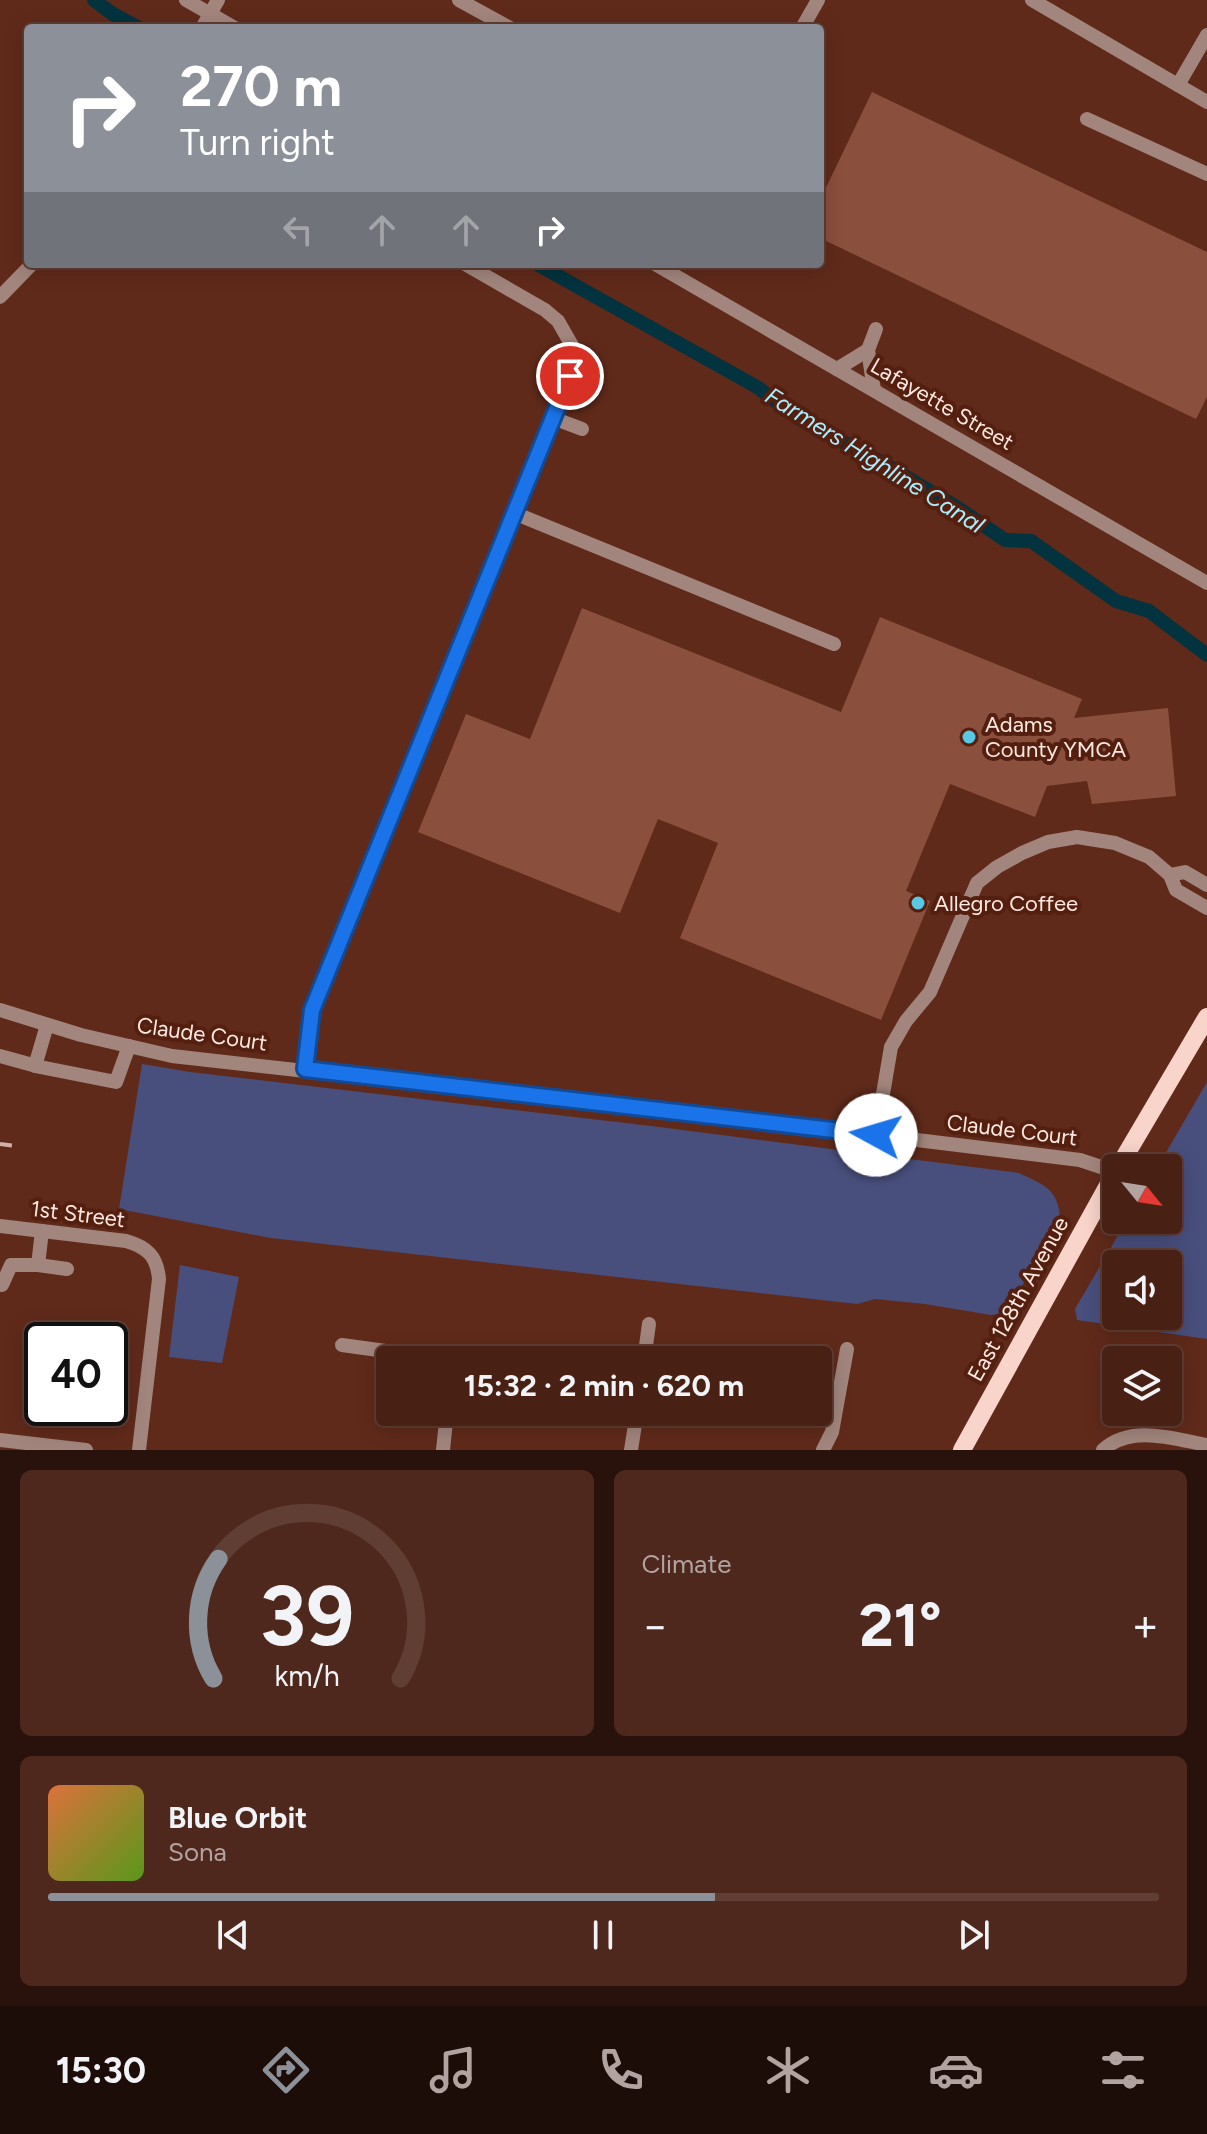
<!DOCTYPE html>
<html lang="en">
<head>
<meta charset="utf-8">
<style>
	body { margin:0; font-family:Figtree,sans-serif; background:#4f281d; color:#f1f3f6; height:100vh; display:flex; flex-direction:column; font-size:30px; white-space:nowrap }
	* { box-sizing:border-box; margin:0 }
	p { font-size:26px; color:#b1a3a0 }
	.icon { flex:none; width:44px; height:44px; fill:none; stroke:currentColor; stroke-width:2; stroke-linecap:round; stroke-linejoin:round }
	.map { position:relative; height:1450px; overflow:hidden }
	.drawer { display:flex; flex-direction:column; gap:20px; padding:20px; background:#28120b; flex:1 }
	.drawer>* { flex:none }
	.hud { position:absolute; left:24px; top:24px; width:800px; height:244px; border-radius:8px; box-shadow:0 4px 20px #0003,0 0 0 2px #603e34; background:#8c9099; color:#fff; overflow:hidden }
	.needle { width:52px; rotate:120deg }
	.tools { position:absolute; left:1102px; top:1154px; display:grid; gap:16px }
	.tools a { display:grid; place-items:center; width:80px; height:80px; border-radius:8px; background:#482014; box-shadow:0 4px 20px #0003,0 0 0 2px #603e34; font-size:40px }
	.speed { position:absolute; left:24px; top:1322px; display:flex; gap:16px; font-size:40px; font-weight:700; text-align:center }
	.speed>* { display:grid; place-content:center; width:104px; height:104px; border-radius:50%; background:#482014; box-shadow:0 4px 20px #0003,0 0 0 2px #603e34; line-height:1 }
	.speed .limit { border:4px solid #111; border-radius:12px; background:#fff; color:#111 }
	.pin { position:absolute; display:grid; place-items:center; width:68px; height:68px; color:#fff; margin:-34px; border:4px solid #fff; border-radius:50%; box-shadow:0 2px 8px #0007 }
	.me { position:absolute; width:88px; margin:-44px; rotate:276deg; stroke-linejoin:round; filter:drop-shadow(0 0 6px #0008) }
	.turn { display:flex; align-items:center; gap:28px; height:168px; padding:0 24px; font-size:36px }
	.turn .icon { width:104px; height:104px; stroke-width:2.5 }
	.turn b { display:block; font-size:56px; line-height:68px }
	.lanes { display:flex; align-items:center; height:76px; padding:0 24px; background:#0003; justify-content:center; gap:40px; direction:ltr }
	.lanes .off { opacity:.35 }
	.big { font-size:60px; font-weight:700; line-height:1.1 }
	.drawer .widget { flex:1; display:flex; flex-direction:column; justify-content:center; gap:12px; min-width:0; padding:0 28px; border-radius:12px; background:#4f281d }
	.drawer .dial { align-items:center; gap:0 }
	.dial svg { height:208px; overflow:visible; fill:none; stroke:#603e34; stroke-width:7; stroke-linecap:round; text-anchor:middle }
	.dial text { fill:#f1f3f6; stroke:none }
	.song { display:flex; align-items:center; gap:24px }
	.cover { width:96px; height:96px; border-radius:12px; background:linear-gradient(135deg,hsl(20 70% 55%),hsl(90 70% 35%)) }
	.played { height:8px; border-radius:4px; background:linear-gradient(90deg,#8c9099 60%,#603e34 60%) }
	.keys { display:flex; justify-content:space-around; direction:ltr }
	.heat { display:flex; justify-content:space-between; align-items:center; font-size:44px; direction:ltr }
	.drawer .tiles { flex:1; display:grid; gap:20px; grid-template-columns:1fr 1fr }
	.widget:last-child { grid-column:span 2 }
	.trip { position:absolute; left:376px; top:1346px; width:456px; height:80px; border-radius:8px; background:#482014; box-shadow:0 4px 20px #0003,0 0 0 2px #603e34; font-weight:700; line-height:80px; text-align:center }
	.menu { display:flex; height:128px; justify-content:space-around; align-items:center; background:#1d0d08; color:#b1a3a0 }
	.menu .icon { width:56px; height:56px }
	.menu .current { color:#8c9099 }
	.menu b { font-size:36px; color:#f1f3f6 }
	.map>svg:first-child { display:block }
</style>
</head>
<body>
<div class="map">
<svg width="1207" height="1450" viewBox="0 0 1207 1450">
	<rect width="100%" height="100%" fill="#602a1a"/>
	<g fill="#494f7d" fill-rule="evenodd">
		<path d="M142,1064L190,1072L651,1126L1019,1173C1044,1185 1059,1189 1060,1220L1011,1305L1002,1313L991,1315L925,1304L875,1299L857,1304L271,1238L119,1209Z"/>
		<path d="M1207,1082V1339L1077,1320L1075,1309L1127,1220H1168V1168H1157ZM1116,1264H1168V1316H1116Z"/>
		<polygon points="180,1265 239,1277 222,1363 169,1357"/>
	</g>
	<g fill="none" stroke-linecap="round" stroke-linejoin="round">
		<g stroke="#02333e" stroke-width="14">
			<polyline points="94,0 113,14 139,28"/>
			<polyline points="537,264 757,387 798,418 881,462 958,508 1005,540 1031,541 1116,601 1149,611 1207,655"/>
		</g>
	</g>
	<g fill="#8b4f3d">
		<polygon points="872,92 1207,252 1207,397 1196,419 820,238 820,200"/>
		<polygon points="582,608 841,712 880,617 1082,699 1074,718 1168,708 1176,796 1092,804 1087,781 1047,786 1035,817 950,784 906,891 930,901 881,1020 680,938 718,843 658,819 620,913 418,832 466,714 530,739"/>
	</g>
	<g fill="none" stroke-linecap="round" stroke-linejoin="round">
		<g stroke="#a2867d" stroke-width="14">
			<polyline points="186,0 235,28"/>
			<polyline points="459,0 510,28"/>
			<polyline points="1032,0 1207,102"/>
			<polyline points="202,28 218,0"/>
			<polyline points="802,28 818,0"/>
			<polyline points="1178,85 1207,35"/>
			<polyline points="1087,119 1207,174"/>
			<polyline points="655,264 1207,583"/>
			<polyline points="0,297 32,264"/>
			<polyline points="837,369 868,350"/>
			<polyline points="874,390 868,350 876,329"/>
			<polyline points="553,418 582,429"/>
			<polyline points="514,513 834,644"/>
			<polyline points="1170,875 1185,872 1207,885"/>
			<polyline points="0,1010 81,1035 172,1056 876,1135 1080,1160 1116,1172"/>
			<polyline points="0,1056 40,1067 116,1082 129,1046"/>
			<polyline points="35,1066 47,1025"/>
			<polyline points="305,1069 312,1010 578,356 558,321 545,310 465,264"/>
			<polyline points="876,1135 891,1047 906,1021 930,992 977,883 997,867 1022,853 1048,842 1077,837 1115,843 1149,857 1170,875 1176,890 1207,908"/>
			<path d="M0,1226L126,1241C147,1247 157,1256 159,1279L139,1450"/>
			<polyline points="42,1231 38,1265 67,1269"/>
			<polyline points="2,1285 11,1265 38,1265"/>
			<polyline points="342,1345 407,1354 423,1360"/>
			<polyline points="644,1360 649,1324"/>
			<polyline points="0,1440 86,1450"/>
			<polyline points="443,1450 447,1412"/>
			<polyline points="631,1450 637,1412"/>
			<polyline points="823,1450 832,1432 847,1349"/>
			<path d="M1103,1450C1131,1424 1174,1439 1207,1445"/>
		</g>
		<g stroke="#f8d4ca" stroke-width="18">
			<polyline points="1118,1168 1207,1017"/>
			<polyline points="962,1450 1116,1171"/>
		</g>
		<polyline stroke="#d1b2a9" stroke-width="4" stroke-dasharray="12 6" stroke-linecap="butt" points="0,1144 15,1146"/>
	</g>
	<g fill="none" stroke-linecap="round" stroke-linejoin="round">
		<defs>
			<polyline id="route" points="570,376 312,1010 305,1069 876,1135"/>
		</defs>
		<use href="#route" stroke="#114b97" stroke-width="20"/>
		<use href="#route" stroke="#1a73e8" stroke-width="14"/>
	</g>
	<g fill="#59c8e4" stroke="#541f0f" stroke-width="3">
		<circle cx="969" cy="737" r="8"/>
		<circle cx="918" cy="903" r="8"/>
	</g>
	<g text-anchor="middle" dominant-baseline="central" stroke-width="8" stroke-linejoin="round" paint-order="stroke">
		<g font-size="22" fill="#fee9e2" stroke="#541f0f">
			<text transform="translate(942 404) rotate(30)">Lafayette Street</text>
			<text transform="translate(202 1034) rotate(8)">Claude Court</text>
			<text transform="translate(1012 1130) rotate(7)">Claude Court</text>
			<text transform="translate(78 1214) rotate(7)">1st Street</text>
			<text transform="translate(1018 1299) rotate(-61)">East 128th Avenue</text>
		</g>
		<g font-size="22" fill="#fee9e2" stroke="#541f0f" text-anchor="start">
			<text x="985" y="724">Adams<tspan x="985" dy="25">County YMCA</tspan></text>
			<text x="934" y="903">Allegro Coffee</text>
		</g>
		<g font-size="24" font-style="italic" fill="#abecfe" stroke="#541f0f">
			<text transform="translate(875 460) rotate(32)">Farmers Highline Canal</text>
		</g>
	</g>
</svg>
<div class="tools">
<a><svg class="needle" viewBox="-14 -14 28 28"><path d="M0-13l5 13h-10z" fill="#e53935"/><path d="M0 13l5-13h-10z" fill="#b1a3a0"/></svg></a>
<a><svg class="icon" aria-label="sound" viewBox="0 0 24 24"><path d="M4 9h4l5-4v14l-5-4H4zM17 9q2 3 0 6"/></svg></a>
<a><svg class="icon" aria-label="layers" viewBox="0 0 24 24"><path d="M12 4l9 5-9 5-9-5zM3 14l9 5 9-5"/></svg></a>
</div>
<div class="speed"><div class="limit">40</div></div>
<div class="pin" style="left:570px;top:376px;background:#d93025"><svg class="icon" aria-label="arrive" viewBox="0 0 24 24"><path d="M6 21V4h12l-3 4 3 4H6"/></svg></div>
<svg class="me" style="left:876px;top:1135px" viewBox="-20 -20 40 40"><circle r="19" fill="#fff"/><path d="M0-13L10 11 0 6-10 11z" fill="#1a73e8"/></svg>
<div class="trip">15:32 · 2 min · 620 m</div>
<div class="hud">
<div class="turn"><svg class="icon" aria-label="right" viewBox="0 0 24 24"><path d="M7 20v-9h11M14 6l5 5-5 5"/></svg><div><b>270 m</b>Turn right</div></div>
<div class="lanes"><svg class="icon off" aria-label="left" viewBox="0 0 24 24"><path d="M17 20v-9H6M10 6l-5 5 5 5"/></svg><svg class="icon off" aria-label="ahead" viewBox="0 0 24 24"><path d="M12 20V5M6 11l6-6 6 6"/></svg><svg class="icon off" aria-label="ahead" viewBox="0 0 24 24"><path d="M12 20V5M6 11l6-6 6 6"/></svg><svg class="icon" aria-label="right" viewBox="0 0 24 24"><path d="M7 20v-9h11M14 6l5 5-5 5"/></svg></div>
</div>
</div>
<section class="drawer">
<div class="tiles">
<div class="widget dial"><svg viewBox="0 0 100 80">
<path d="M14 69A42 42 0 1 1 86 69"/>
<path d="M14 69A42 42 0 0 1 16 23" stroke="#8c9099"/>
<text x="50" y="56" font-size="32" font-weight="700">39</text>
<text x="50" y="72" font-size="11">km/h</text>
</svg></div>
<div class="widget"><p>Climate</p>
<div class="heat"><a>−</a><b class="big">21°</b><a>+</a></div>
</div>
<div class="widget">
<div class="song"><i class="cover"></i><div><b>Blue Orbit</b><p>Sona</p></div></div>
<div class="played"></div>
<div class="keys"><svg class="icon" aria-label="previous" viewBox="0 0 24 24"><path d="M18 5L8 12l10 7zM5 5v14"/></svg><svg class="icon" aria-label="pause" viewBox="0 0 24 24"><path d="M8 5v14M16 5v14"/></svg><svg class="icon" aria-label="next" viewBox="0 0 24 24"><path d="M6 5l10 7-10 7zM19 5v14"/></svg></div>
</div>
</div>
</section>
<nav class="menu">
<b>15:30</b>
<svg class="icon current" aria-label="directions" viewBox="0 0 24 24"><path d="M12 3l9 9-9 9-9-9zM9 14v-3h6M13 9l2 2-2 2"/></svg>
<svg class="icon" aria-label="music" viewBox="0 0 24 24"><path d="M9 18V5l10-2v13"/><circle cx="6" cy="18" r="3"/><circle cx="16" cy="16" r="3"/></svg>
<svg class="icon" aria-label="phone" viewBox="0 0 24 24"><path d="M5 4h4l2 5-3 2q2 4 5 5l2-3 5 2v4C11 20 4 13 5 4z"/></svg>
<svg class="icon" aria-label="climate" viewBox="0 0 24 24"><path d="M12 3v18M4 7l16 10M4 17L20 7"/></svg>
<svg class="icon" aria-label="car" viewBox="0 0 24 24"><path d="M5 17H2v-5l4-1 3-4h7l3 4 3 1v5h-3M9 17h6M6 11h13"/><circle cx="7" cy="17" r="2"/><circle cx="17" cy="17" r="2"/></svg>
<svg class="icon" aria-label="filters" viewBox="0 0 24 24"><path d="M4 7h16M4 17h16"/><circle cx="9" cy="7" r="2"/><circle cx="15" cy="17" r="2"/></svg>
</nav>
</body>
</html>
